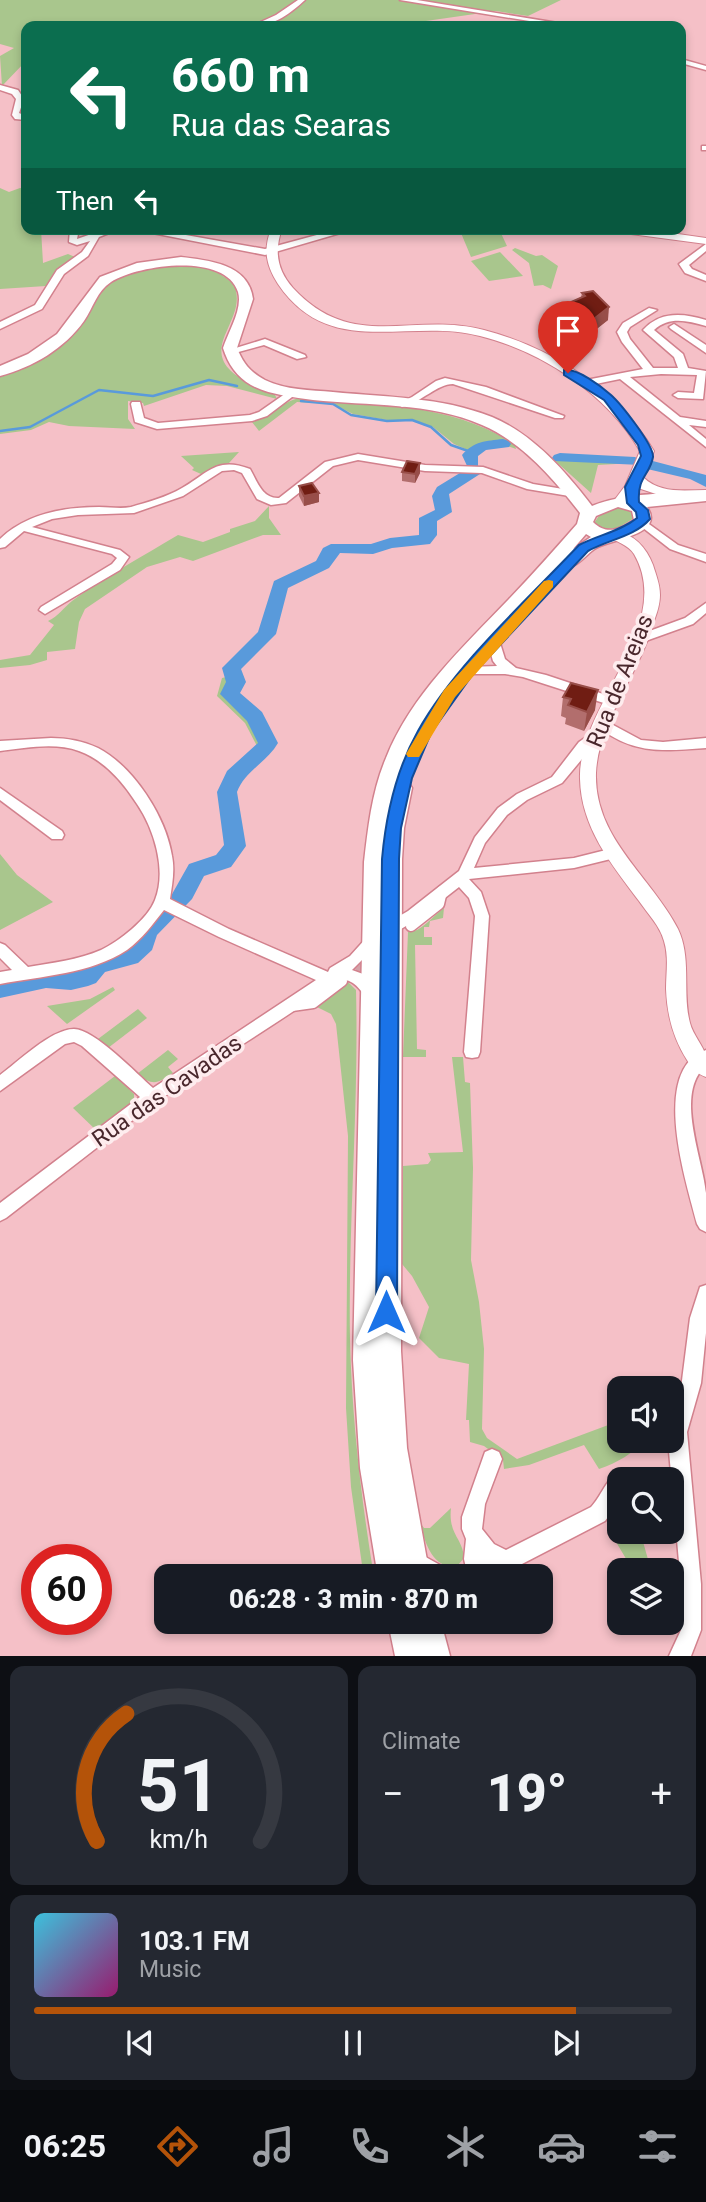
<!DOCTYPE html>
<html lang="en">
<head>
<meta charset="utf-8">
<style>
	body { margin:0; font-family:Roboto,sans-serif; background:#242831; color:#f1f3f6; height:100vh; display:flex; flex-direction:column; font-size:26px; white-space:nowrap }
	* { box-sizing:border-box; margin:0 }
	p { font-size:23px; color:#9ea1a6 }
	.icon { flex:none; width:38px; height:38px; fill:none; stroke:currentColor; stroke-width:2; stroke-linecap:round; stroke-linejoin:round }
	.map { position:relative; height:1656px; overflow:hidden }
	.drawer { display:flex; flex-direction:column; gap:10px; padding:10px; background:#0d0f14; flex:1 }
	.drawer>* { flex:none }
	.top-card { position:absolute; left:21px; top:21px; width:665px; height:214px; border-radius:14px; box-shadow:0 4px 10px #0003; background:#0b6e4f; color:#fff; overflow:hidden }
	.controls { position:absolute; left:607px; top:1376px; display:grid; gap:14px }
	.controls a { display:grid; place-items:center; width:77px; height:77px; border-radius:14px; background:#171b24; box-shadow:0 4px 10px #0003; font-size:35px }
	.speed { position:absolute; left:21px; top:1544px; display:flex; gap:14px; font-size:35px; font-weight:700; text-align:center }
	.speed>* { display:grid; place-content:center; width:91px; height:91px; border-radius:50%; background:#171b24; box-shadow:0 4px 10px #0003; line-height:1 }
	.speed .limit { border:10px solid #d22; background:#fff; color:#111 }
	.pin { position:absolute; display:grid; place-items:center; width:60px; height:60px; color:#fff; margin:-72px -30px; border-radius:50% 50% 50% 0; rotate:-45deg; box-shadow:0 0 7px #0007 }
	.pin .icon { rotate:45deg }
	.me { position:absolute; width:77px; margin:-38px; rotate:0deg; stroke-linejoin:round; filter:drop-shadow(0 0 5px #0008) }
	.turn { display:flex; align-items:center; gap:24px; height:147px; padding:0 35px; font-size:32px }
	.turn .icon { width:91px; height:91px; stroke-width:2.5 }
	.turn b { display:block; font-size:49px; line-height:60px }
	.then { display:flex; align-items:center; height:66px; padding:0 35px; background:#0003; gap:14px; font-size:26px }
	.big { font-size:52px; font-weight:800; line-height:1.1 }
	.drawer .widget { flex:1; display:flex; flex-direction:column; justify-content:center; gap:10px; min-width:0; padding:0 24px; border-radius:14px; background:#242831 }
	.drawer .dial { align-items:center; gap:0 }
	.dial svg { height:182px; overflow:visible; fill:none; stroke:#363941; stroke-width:7; stroke-linecap:round; text-anchor:middle }
	.dial text { fill:#f1f3f6; stroke:none }
	.song { display:flex; align-items:center; gap:21px }
	.cover { width:84px; height:84px; border-radius:10px; background:linear-gradient(135deg,hsl(190 70% 55%),hsl(320 70% 35%)) }
	.played { height:7px; border-radius:4px; background:linear-gradient(90deg,#b45309 85%,#363941 85%) }
	.keys { display:flex; justify-content:space-around; direction:ltr }
	.heat { display:flex; justify-content:space-between; align-items:center; font-size:38px; direction:ltr }
	.drawer .tiles { flex:1; display:grid; gap:10px; grid-template-columns:1fr 1fr }
	.widget:last-child { grid-column:span 2 }
	.trip { position:absolute; left:154px; top:1564px; width:399px; height:70px; border-radius:14px; background:#171b24; box-shadow:0 4px 10px #0003; font-weight:800; line-height:70px; text-align:center }
	.tabs { display:flex; height:112px; justify-content:space-around; align-items:center; background:#090b0e; color:#9ea1a6 }
	.tabs .icon { width:49px; height:49px }
	.tabs .on { color:#b45309 }
	.tabs b { font-size:32px; color:#f1f3f6 }
	.map>svg:first-child { display:block }
</style>
</head>
<body>
<div class="map">
<svg width="706" height="1656" viewBox="0 0 706 1656">
	<rect width="100%" height="100%" fill="#f5c0c7"/>
	<g fill="#a9c68d">
		<polygon points="0,0 561,0 528,16 496,11 391,26 26,26 26,61 2,86 0,56 14,48 0,44"/>
		<polygon points="0,188 9,192 20,188 26,189 26,229 41,229 43,263 68,254 75,257 56,271 46,286 0,289"/>
		<polygon points="488,229 499,229 507,246 471,257 461,233"/>
		<polygon points="515,248 536,256 542,255 558,266 551,289 543,285 534,286 529,263 512,250"/>
		<polygon points="500,252 523,276 489,281 471,261"/>
		<path d="M172,264L213,269L233,283C255,325 171,358 274,393L277,399L227,386L206,385L144,406L143,403L128,401V419L135,429L69,426L49,422L31,430L0,434V374L48,354L68,340L109,282L125,273Z"/>
		<path d="M302,398C373,405 455,403 515,445L516,449C498,443 489,439 470,451L454,444L433,427L414,420H387L353,414L333,404L297,402L259,431L252,422C271,417 284,399 302,398Z"/>
		<polygon points="239,452 229,463 201,474 192,470 194,468 181,456"/>
		<polygon points="552,458 634,463 598,465 591,493"/>
		<path d="M269,506V518L281,535H263L193,561L180,557L147,567L85,609L79,622L75,649L47,652V660L30,665L0,668V660L30,655L54,625L48,621C59,616 63,608 72,601C106,576 143,556 178,535L203,542L230,532V529L255,521Z"/>
		<polygon points="621,507 634,512 634,518 618,528 600,529 594,523 601,513"/>
		<path d="M231,676L232,683L225,693C236,712 261,720 265,744L259,750L245,723L217,696L222,678Z"/>
		<polygon points="0,854 17,875 53,902 0,930"/>
		<path d="M444,908L443,918L430,921L429,927H424V937H432V945H415L417,1049L426,1050V1057H403L408,932C420,933 433,916 444,908Z"/>
		<path d="M348,982L356,990C359,1107 348,1223 350,1340C352,1419 361,1498 374,1577H364L363,1572L351,1487L346,1408L348,1136L336,1024L331,1014L315,1006Z"/>
		<polygon points="113,987 115,990 67,1024 47,1006 90,999"/>
		<polygon points="138,1009 147,1018 108,1048 98,1039"/>
		<path d="M168,1050L178,1059L168,1067L173,1073C157,1084 153,1086 137,1074Z"/>
		<path d="M452,1057H463L465,1082L470,1083L473,1168L471,1260L479,1302L484,1349L482,1429L487,1438L517,1459L619,1421L620,1440H647C632,1453 618,1463 599,1469L584,1445L529,1465L504,1469L503,1460L484,1446L470,1442L469,1420H466L469,1364L439,1358L419,1338L429,1307L412,1276L402,1264L403,1166L428,1164L431,1160L428,1153L463,1152Z"/>
		<polygon points="115,1076 134,1094 134,1101 97,1131 73,1108"/>
		<path d="M451,1508C448,1535 463,1538 464,1558L458,1565C434,1572 424,1542 421,1524L424,1528H430Z"/>
		<polygon points="619,1515 620,1531 640,1531 651,1570 627,1570 631,1567 607,1527"/>
	</g>
	<g fill="none" stroke-linecap="round" stroke-linejoin="round">
		<g stroke="#599adb" stroke-width="2.5">
			<polyline points="301,401 333,404 351,415 387,421 412,420 431,427 451,445 471,452"/>
			<polyline points="0,431 30,427 99,390 153,396 209,380 237,386"/>
		</g>
		<g fill="#599adb" fill-rule="evenodd">
			<path d="M503,439L509,441L511,444L509,447L486,450L478,456V467L482,471L480,474L449,494L452,512L437,521V535L430,544L392,548L373,554L340,553L329,568L288,588L276,634L241,669L246,682L240,693L262,712L278,743C267,762 245,771 237,792L246,846L231,867L204,876L192,899L157,935L152,950L138,963L105,972L96,983L88,986L71,990L46,988L0,998V980L46,970L71,972L81,970L90,959L123,950L133,940L138,926L160,905L167,903L189,864L216,855L224,845L217,792L227,771L258,743L247,721L220,694L226,682L222,668L258,632L274,581L316,561L323,548L331,544H371L390,538L419,535V518L435,510L432,496L437,487L468,468L462,455C474,441 486,441 503,439Z"/>
			<polygon points="560,453 635,457 643,462 649,460 706,475 706,487 690,479 643,468 641,465 554,461 552,458 554,455"/>
		</g>
		<polyline stroke="#d3a1a8" stroke-width="10" stroke-dasharray="10 5" stroke-linecap="butt" points="344,979 373,956"/>
		<defs>
			<g id="pedestrian">
				<polyline points="411,926 439,904 442,891"/>
				<polyline points="292,1006 313,1003 342,981"/>
			</g>
			<g id="minor">
				<path d="M298,0H305C291,13 273,27 252,26L276,15Z"/>
				<polygon points="400,0 417,0 576,26 560,26"/>
				<polygon points="681,59 706,66 706,70 681,63"/>
				<polygon points="0,85 18,90 24,99 19,113 26,116 26,120 15,119 12,115 16,99 12,94 0,90"/>
				<rect x="702" y="146" width="4" height="4"/>
				<polygon points="70,229 79,229 77,239 106,229 119,229 99,237 88,256 64,274 42,309 0,329 0,322 35,305 57,270 82,252 90,241 77,245 69,242"/>
				<polygon points="132,229 152,229 265,249 339,229 354,229 265,255"/>
				<polygon points="706,244 706,251 689,265 692,269 706,275 706,281 685,273 679,264"/>
				<path d="M649,308L657,310L630,327L627,332L630,339L653,368H678L674,357L643,330C660,311 683,313 706,320V326C687,321 670,316 654,330L683,354L688,368L706,371L703,399L678,398L673,395L678,392L694,393L697,375L661,374L630,377L680,417L706,421V427L689,425L706,439V447L620,379L586,386L581,383L586,380L643,369L622,342L617,332L623,323Z"/>
				<polygon points="674,324 706,345 706,353 671,329 669,327"/>
				<polygon points="265,339 305,355 306,357 297,359 264,345 231,354 226,351"/>
				<path d="M445,378L486,387L564,416L563,418H555L453,384C437,384 422,402 402,407L397,404L412,397L436,381Z"/>
				<polygon points="292,389 297,392 296,394 267,416 252,421 157,429 135,422 131,404 132,402 140,402 144,418 158,423 250,415 259,412"/>
				<path d="M358,454L425,465L483,467L533,484L575,491L581,494L575,497L527,489L482,473L425,471L358,460L333,466L286,503L271,505L257,499L242,473L234,470L222,471L183,496L134,513L78,515L52,519L32,527L120,550L129,557L120,570L45,614L39,610L41,607L112,564L117,558L112,554L24,531L5,547L0,548V539C26,514 63,507 99,507C110,507 121,509 131,507C148,502 167,497 182,488C208,473 217,456 250,469C257,481 262,499 279,498L325,462Z"/>
				<polygon points="642,519 678,545 706,554 706,562 670,549 638,524 638,520"/>
				<polygon points="706,603 706,613 693,624 640,643 634,639 636,636 685,618"/>
				<polygon points="494,639 500,643 505,659 516,668 546,675 618,699 619,702 613,706 523,677 505,674 464,674 462,671 468,667 497,666 493,661 488,643"/>
				<path d="M602,719L641,740L663,742L706,738V748C662,751 634,755 597,726L595,723L597,720Z"/>
				<polygon points="595,731 602,735 562,783 527,800 507,815 485,843 474,868 574,858 614,848 621,853 619,857 574,868 469,879 481,892 489,916 480,1052 478,1057 472,1058 466,1057 464,1052 475,916 469,898 459,887 418,919 401,929 396,937 386,937 384,933 391,921 408,911 459,871 475,837 498,808 517,794 552,777 579,742"/>
				<path d="M51,738C67,738 83,741 98,748C134,767 166,817 172,856C175,871 172,885 170,899L229,929L328,972L330,968L350,956L368,936H378L380,940L378,944L352,970L363,974L382,995L379,999C365,1004 363,988 351,982C348,980 344,980 340,979C281,1022 218,1058 158,1101C107,1139 57,1179 6,1218L0,1221V1203L140,1097L82,1046L74,1042L65,1044L0,1091V1075C18,1062 51,1029 74,1029C94,1029 137,1074 153,1088L316,980L219,937L164,910C153,924 142,939 127,950C91,974 41,976 0,984V972L12,970L0,958V943L5,945L28,967C52,963 78,960 101,950C118,942 148,919 155,900C167,870 154,829 137,804C123,782 104,760 79,751C55,742 25,748 0,751V741Z"/>
				<polygon points="0,788 62,831 64,835 62,839 52,839 0,800"/>
				<path d="M706,1050V1066C674,1092 703,1159 706,1193C706,1206 706,1219 706,1232L700,1229L697,1224C687,1184 649,1070 706,1050Z"/>
				<polygon points="706,1285 706,1333 701,1383 687,1432 701,1584 701,1630 691,1656 669,1656 681,1630 681,1584 668,1440 672,1440 672,1416 680,1396 690,1318 700,1287"/>
				<path d="M492,1449L499,1452L502,1459L485,1504L482,1529L494,1544L506,1550L591,1507C601,1497 607,1477 620,1471L627,1474L629,1479H620V1501L605,1521L497,1577H465L467,1572L464,1559L466,1539L462,1529V1517L485,1452Z"/>
				<path d="M413,1550L449,1570L452,1577C434,1577 411,1580 403,1560L406,1553Z"/>
			</g>
			<g id="tertiary">
				<path d="M271,229H282C274,251 277,270 293,288C353,353 412,311 484,330C553,348 617,390 654,451L643,477C660,494 684,490 706,490V498H668L638,488L625,505H615L613,502L625,486L640,451C607,394 543,352 480,336C408,317 330,361 278,284C266,265 263,250 271,229Z"/>
				<polygon points="611,229 643,229 706,238 706,244 616,232"/>
				<path d="M616,531C635,535 646,547 653,565C656,575 660,584 660,595C660,604 657,613 654,621C641,671 598,722 596,773C594,839 651,876 678,929C692,958 682,993 690,1023C693,1035 703,1045 706,1056C706,1062 706,1071 706,1077C697,1074 692,1068 687,1060C673,1038 667,1015 666,989C666,973 669,957 664,941C660,926 648,914 639,901C611,864 581,827 580,779C577,706 676,626 634,554C628,544 616,543 609,535Z"/>
			</g>
			<g id="primary">
				<path d="M181,257C208,260 249,264 253,299L237,348C243,363 250,372 265,380C285,390 311,390 333,392C386,397 442,397 492,417C533,434 566,472 592,506C625,492 670,494 706,491V501L647,507C666,535 611,539 596,548C587,553 581,564 570,567L562,563C502,631 424,692 398,782L409,783L412,788L404,828L402,859L401,1351L407,1448L430,1577H378L360,1468L353,1360L364,862C368,827 372,791 386,758C411,695 463,647 509,599C532,575 555,549 577,524L580,513C554,479 522,442 482,425C430,402 368,406 313,400C293,397 270,395 251,385C237,377 228,364 223,348C228,332 243,309 238,292C225,252 138,265 111,282C97,291 93,308 84,321C64,349 33,367 0,376V366L28,354L57,334L100,277L137,263ZM618,507L632,511L634,520C620,530 606,535 593,522L596,516ZM586,534L591,537L573,549Z"/>
				<polygon points="388,1622 441,1622 450,1656 395,1656"/>
			</g>
		</defs>
		<use href="#pedestrian" stroke="#d2818d" stroke-width="13"/>
		<use href="#minor" stroke="#d2818d" stroke-width="3"/>
		<use href="#tertiary" stroke="#d2818d" stroke-width="2"/>
		<use href="#primary" stroke="#d2818d" stroke-width="3"/>
		<use href="#pedestrian" stroke="#fff" stroke-width="10"/>
		<use href="#minor" fill="#fff" fill-rule="evenodd"/>
		<use href="#tertiary" fill="#fff" fill-rule="evenodd"/>
		<use href="#primary" fill="#fff" fill-rule="evenodd"/>
	</g>
	<g fill="#b26e6d">
		<polygon points="582,293 608,320 589,335 576,328 577,319 569,315 571,302 581,297"/>
		<polygon points="420,463 420,473 415,483 402,481 402,472"/>
		<polygon points="299,486 319,493 319,502 304,506 299,496"/>
		<polygon points="571,683 595,710 584,731 565,724 566,718 561,716 563,697"/>
	</g>
	<g fill="#984e49">
		<polygon points="609,307 608,320 589,335 590,322"/>
		<polygon points="420,463 420,473 415,483 415,474"/>
		<polygon points="319,493 319,502 304,506 304,496"/>
		<polygon points="598,690 595,710 584,731 587,712"/>
	</g>
	<g fill="#701d13" stroke="#984e49" stroke-width="2">
		<polygon points="593,291 609,307 590,322 577,315 587,311 571,302 585,296 582,293"/>
		<polygon points="407,461 420,463 415,474 402,472"/>
		<polygon points="312,483 319,493 304,496 299,486"/>
		<polygon points="571,683 598,690 587,712 568,705 571,699 563,697"/>
	</g>
	<path fill="#1a73e8" stroke="#114b97" stroke-width="2" d="M564,370C577,368 601,386 611,395C620,403 654,445 653,457C650,475 637,477 639,502L648,510L650,519C634,537 610,539 588,551L473,674L431,733L412,778L401,828L399,859L397,1312L394,1319L386,1322L379,1319L376,1312L382,859C386,814 396,770 418,731C454,666 527,600 579,545C598,535 621,531 637,518L636,512L627,503L625,487L641,456L638,445L604,400L564,375Z"/>
	<polygon fill="#f59e0b" points="549,580 553,581 553,587 455,697 419,757 408,757 406,754 444,690 544,581"/>
	<g text-anchor="middle" dominant-baseline="central" stroke-width="7" stroke-linejoin="round" paint-order="stroke">
		<g font-size="23" fill="#49272c" stroke="#feecee">
			<text transform="translate(620 681) rotate(-68)">Rua de Areias</text>
			<text transform="translate(167 1091) rotate(-35)">Rua das Cavadas</text>
		</g>
	</g>
</svg>
<div class="controls">
<a><svg class="icon" aria-label="sound" viewBox="0 0 24 24"><path d="M4 9h4l5-4v14l-5-4H4zM17 9q2 3 0 6"/></svg></a>
<a><svg class="icon" aria-label="search" viewBox="0 0 24 24"><circle cx="10" cy="10" r="6"/><path d="M15 15l6 6"/></svg></a>
<a><svg class="icon" aria-label="layers" viewBox="0 0 24 24"><path d="M12 4l9 5-9 5-9-5zM3 14l9 5 9-5"/></svg></a>
</div>
<div class="speed"><div class="limit">60</div></div>
<div class="pin" style="left:568px;top:373px;background:#d93025"><svg class="icon" aria-label="arrive" viewBox="0 0 24 24"><path d="M6 21V4h12l-3 4 3 4H6"/></svg></div>
<svg class="me" style="left:386px;top:1312px" viewBox="-20 -20 40 40"><path d="M0-17L14 15 0 8-14 15z" fill="#1a73e8" stroke="#fff" stroke-width="4"/></svg>
<div class="trip">06:28 · 3 min · 870 m</div>
<div class="top-card">
<div class="turn"><svg class="icon" aria-label="left" viewBox="0 0 24 24"><path d="M17 20v-9H6M10 6l-5 5 5 5"/></svg><div><b>660 m</b>Rua das Searas</div></div>
<div class="then">Then<svg class="icon" aria-label="left" viewBox="0 0 24 24"><path d="M17 20v-9H6M10 6l-5 5 5 5"/></svg></div>
</div>
</div>
<section class="drawer">
<div class="tiles">
<div class="widget dial"><svg viewBox="0 0 100 80">
<path d="M14 69A42 42 0 1 1 86 69"/>
<path d="M14 69A42 42 0 0 1 27 13" stroke="#b45309"/>
<text x="50" y="56" font-size="32" font-weight="700">51</text>
<text x="50" y="72" font-size="11">km/h</text>
</svg></div>
<div class="widget"><p>Climate</p>
<div class="heat"><a>−</a><b class="big">19°</b><a>+</a></div>
</div>
<div class="widget">
<div class="song"><i class="cover"></i><div><b>103.1 FM</b><p>Music</p></div></div>
<div class="played"></div>
<div class="keys"><svg class="icon" aria-label="previous" viewBox="0 0 24 24"><path d="M18 5L8 12l10 7zM5 5v14"/></svg><svg class="icon" aria-label="pause" viewBox="0 0 24 24"><path d="M8 5v14M16 5v14"/></svg><svg class="icon" aria-label="next" viewBox="0 0 24 24"><path d="M6 5l10 7-10 7zM19 5v14"/></svg></div>
</div>
</div>
</section>
<nav class="tabs">
<b>06:25</b>
<svg class="icon on" aria-label="directions" viewBox="0 0 24 24"><path d="M12 3l9 9-9 9-9-9zM9 14v-3h6M13 9l2 2-2 2"/></svg>
<svg class="icon" aria-label="music" viewBox="0 0 24 24"><path d="M9 18V5l10-2v13"/><circle cx="6" cy="18" r="3"/><circle cx="16" cy="16" r="3"/></svg>
<svg class="icon" aria-label="phone" viewBox="0 0 24 24"><path d="M5 4h4l2 5-3 2q2 4 5 5l2-3 5 2v4C11 20 4 13 5 4z"/></svg>
<svg class="icon" aria-label="climate" viewBox="0 0 24 24"><path d="M12 3v18M4 7l16 10M4 17L20 7"/></svg>
<svg class="icon" aria-label="car" viewBox="0 0 24 24"><path d="M5 17H2v-5l4-1 3-4h7l3 4 3 1v5h-3M9 17h6M6 11h13"/><circle cx="7" cy="17" r="2"/><circle cx="17" cy="17" r="2"/></svg>
<svg class="icon" aria-label="filters" viewBox="0 0 24 24"><path d="M4 7h16M4 17h16"/><circle cx="9" cy="7" r="2"/><circle cx="15" cy="17" r="2"/></svg>
</nav>
</body>
</html>
